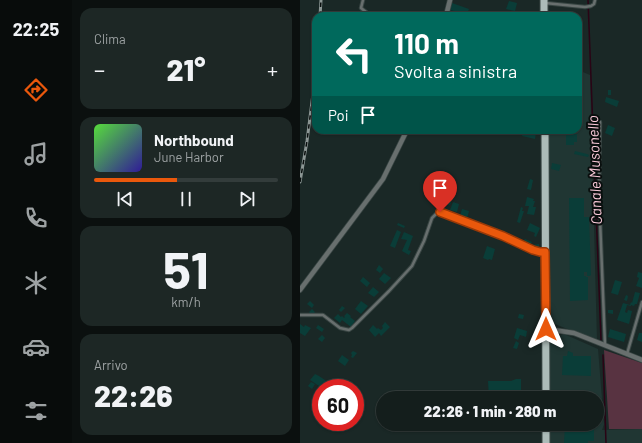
<!DOCTYPE html>
<html lang="it">
<head>
<meta charset="utf-8">
<style>
	body { margin:0; font-family:Barlow,sans-serif; background:#1d2725; color:#f1f3f6; height:100vh; display:flex; flex-direction:column; font-size:15px; white-space:nowrap }
	* { box-sizing:border-box; margin:0 }
	p { font-size:13px; color:#9da2a3 }
	.icon { flex:none; width:22px; height:22px; fill:none; stroke:currentColor; stroke-width:2; stroke-linecap:round; stroke-linejoin:round }
	.map { position:relative; flex:1; overflow:hidden }
	.drawer { display:flex; flex-direction:column; gap:8px; padding:8px; background:#0b100f; width:228px }
	.drawer>* { flex:none }
	.guide { position:absolute; left:12px; top:12px; width:270px; height:122px; border-radius:12px; box-shadow:0 1px 3px #0004,0 0 0 1px #333c3b; background:#00695c; color:#fff; overflow:hidden }
	.speed { position:absolute; left:12px; top:379px; display:flex; gap:8px; font-size:20px; font-weight:700; text-align:center }
	.speed>* { display:grid; place-content:center; width:52px; height:52px; border-radius:50%; background:#141e1c; box-shadow:0 1px 3px #0004,0 0 0 1px #333c3b; line-height:1 }
	.speed .limit { border:6px solid #d22; background:#fff; color:#111 }
	.pin { position:absolute; display:grid; place-items:center; width:34px; height:34px; color:#fff; margin:-41px -17px; border-radius:50% 50% 50% 0; rotate:-45deg; box-shadow:0 0 4px #0007 }
	.pin .icon { rotate:45deg }
	.me { position:absolute; width:44px; margin:-22px; rotate:0deg; stroke-linejoin:round; filter:drop-shadow(0 0 3px #0008) }
	.turn { display:flex; align-items:center; gap:14px; height:84px; padding:0 16px; font-size:18px }
	.turn .icon { width:52px; height:52px; stroke-width:2.5 }
	.turn b { display:block; font-size:28px; line-height:34px }
	.then { display:flex; align-items:center; height:38px; padding:0 16px; background:#0003; gap:8px; font-size:15px }
	.big { font-size:30px; font-weight:800; line-height:1.1 }
	.drawer .card { flex:1; display:flex; flex-direction:column; justify-content:center; gap:6px; min-width:0; padding:0 14px; border-radius:12px; background:#1d2725 }
	.drawer .dial { align-items:center; gap:0 }
	.dial b { font-size:52px; line-height:1 }
	.song { display:flex; align-items:center; gap:12px }
	.cover { width:48px; height:48px; border-radius:6px; background:linear-gradient(135deg,hsl(110 70% 55%),hsl(250 70% 35%)) }
	.played { height:4px; border-radius:2px; background:linear-gradient(90deg,#ea580c 45%,#333c3b 45%) }
	.keys { display:flex; justify-content:space-around; direction:ltr }
	.heat { display:flex; justify-content:space-between; align-items:center; font-size:22px; direction:ltr }
	.trip { position:absolute; left:76px; top:391px; width:228px; height:40px; border-radius:20px; background:#141e1c; box-shadow:0 1px 3px #0004,0 0 0 1px #333c3b; font-weight:800; line-height:40px; text-align:center }
	main { display:flex; flex:1; min-height:0 }
	.tabs { display:flex; flex-direction:column; width:72px; justify-content:space-around; align-items:center; background:#080c0b; color:#9da2a3 }
	.tabs .icon { width:28px; height:28px }
	.tabs .selected { color:#ea580c }
	.tabs b { font-size:18px; color:#f1f3f6 }
	.map>svg:first-child { display:block }
</style>
</head>
<body>
<main>
<nav class="tabs">
<b>22:25</b>
<svg class="icon selected" aria-label="directions" viewBox="0 0 24 24"><path d="M12 3l9 9-9 9-9-9zM9 14v-3h6M13 9l2 2-2 2"/></svg>
<svg class="icon" aria-label="music" viewBox="0 0 24 24"><path d="M9 18V5l10-2v13"/><circle cx="6" cy="18" r="3"/><circle cx="16" cy="16" r="3"/></svg>
<svg class="icon" aria-label="phone" viewBox="0 0 24 24"><path d="M5 4h4l2 5-3 2q2 4 5 5l2-3 5 2v4C11 20 4 13 5 4z"/></svg>
<svg class="icon" aria-label="climate" viewBox="0 0 24 24"><path d="M12 3v18M4 7l16 10M4 17L20 7"/></svg>
<svg class="icon" aria-label="car" viewBox="0 0 24 24"><path d="M5 17H2v-5l4-1 3-4h7l3 4 3 1v5h-3M9 17h6M6 11h13"/><circle cx="7" cy="17" r="2"/><circle cx="17" cy="17" r="2"/></svg>
<svg class="icon" aria-label="filters" viewBox="0 0 24 24"><path d="M4 7h16M4 17h16"/><circle cx="9" cy="7" r="2"/><circle cx="15" cy="17" r="2"/></svg>
</nav>
<section class="drawer">
<div class="card"><p>Clima</p>
<div class="heat"><a>−</a><b class="big">21°</b><a>+</a></div>
</div>
<div class="card">
<div class="song"><i class="cover"></i><div><b>Northbound</b><p>June Harbor</p></div></div>
<div class="played"></div>
<div class="keys"><svg class="icon" aria-label="previous" viewBox="0 0 24 24"><path d="M18 5L8 12l10 7zM5 5v14"/></svg><svg class="icon" aria-label="pause" viewBox="0 0 24 24"><path d="M8 5v14M16 5v14"/></svg><svg class="icon" aria-label="next" viewBox="0 0 24 24"><path d="M6 5l10 7-10 7zM19 5v14"/></svg></div>
</div>
<div class="card dial"><b>51</b><p>km/h</p></div>
<div class="card"><p>Arrivo</p><b class="big">22:26</b></div>
</section>
<div class="map">
<svg width="342" height="443" viewBox="0 0 342 443">
	<rect width="100%" height="100%" fill="#1a2826"/>
	<g fill="#203633">
		<polygon points="278,70 290,75 297,341 255,324 250,319 248,130 278,130"/>
		<polygon points="264,334 298,349 304,424 302,430 342,429 342,443 250,443 250,424 297,424 297,398 250,398 250,340"/>
	</g>
	<polygon fill="#583341" points="304,350 342,363 342,429 309,429"/>
	<g fill="none" stroke-linecap="round" stroke-linejoin="round">
		<g stroke="#2a0415" stroke-width="1.5">
			<polyline points="288,0 301,340"/>
			<polyline points="303,355 306,443"/>
		</g>
	</g>
	<g fill="#0a3d38">
		<polygon points="209,1 217,3 215,11 206,9"/>
		<polygon points="152,3 169,9 167,14 150,10"/>
		<rect x="308" y="90" width="3" height="5"/>
		<polygon points="306,97 319,101 317,107 305,102"/>
		<polygon points="308,125 315,128 312,136 305,133"/>
		<polygon points="211,130 219,130 218,132 222,132 221,135 211,133"/>
		<polygon points="223,130 230,130 236,132 235,139 222,136"/>
		<polygon points="266,130 274,130 274,134 277,134 277,142 274,142 274,145 266,145"/>
		<polygon points="275,151 287,154 289,155 288,157 274,154"/>
		<polygon points="252,163 261,165 259,171 251,169"/>
		<polygon points="230,179 233,180 231,190 227,189"/>
		<polygon points="227,197 234,199 233,201 235,201 233,207 236,207 234,215 227,214 229,206 225,206"/>
		<polygon points="269,198 284,198 284,217 289,217 291,275 290,276 287,276 287,272 284,272 284,276 286,276 286,277 288,277 288,300 270,301"/>
		<polygon points="148,199 152,200 150,205 146,204"/>
		<polygon points="153,202 159,204 157,212 150,210"/>
		<polygon points="221,207 223,208 222,211 224,211 220,223 217,222"/>
		<polygon points="162,209 169,211 167,219 160,216"/>
		<polygon points="98,223 105,226 104,228 97,225"/>
		<polygon points="230,223 240,228 236,237 234,236 235,233 227,230"/>
		<polygon points="97,230 101,232 95,248 90,246"/>
		<polygon points="104,232 113,236 108,250 111,251 109,255 102,251 107,240 101,239"/>
		<polygon points="225,239 232,242 229,247 224,245 225,243 223,242"/>
		<polygon points="239,244 239,250 235,250 232,249 233,245"/>
		<polygon points="187,246 195,249 192,260 189,259 188,260 183,258"/>
		<polygon points="79,265 83,269 80,273 76,270"/>
		<polygon points="338,272 342,273 342,288 336,286 339,278 337,277"/>
		<polygon points="84,273 91,278 85,284 79,279"/>
		<polygon points="63,277 70,283 67,287 60,281"/>
		<polygon points="315,280 322,282 318,295 311,293"/>
		<polygon points="73,287 79,292 74,297 68,293"/>
		<polygon points="335,292 340,293 337,304 335,304 334,306 331,305 331,306 327,305 325,312 327,313 328,310 332,311 329,324 317,320 323,303 330,305 331,302 332,303"/>
		<polygon points="326,295 328,296 327,301 324,300"/>
		<polygon points="10,301 14,305 12,308 7,304"/>
		<polygon points="61,301 68,306 61,314 55,309"/>
		<polygon points="42,306 45,308 41,312 39,310"/>
		<polygon points="12,309 15,312 13,315 12,314 11,315 9,312"/>
		<polygon points="308,310 313,310 313,314 308,313"/>
		<polygon points="47,313 51,316 50,317 55,321 51,327 42,320 40,323 34,318 38,314 41,317 42,316 44,318 45,317 44,316"/>
		<polygon points="219,314 224,315 223,319 218,318"/>
		<polygon points="85,322 90,327 81,336 79,333 75,337 69,330 73,325 77,329 78,328 81,330 83,328 82,326"/>
		<polygon points="0,324 4,327 5,325 11,328 5,336 0,333"/>
		<polygon points="18,325 24,329 22,332 16,328"/>
		<polygon points="217,328 227,331 226,337 220,335 218,340 214,338"/>
		<polygon points="310,329 326,334 324,342 308,337"/>
		<polygon points="339,333 342,333 342,342 337,340"/>
		<polygon points="22,335 25,338 22,342 18,339"/>
		<polygon points="216,341 219,343 217,349 213,348"/>
		<polygon points="53,351 57,353 53,358 51,357 52,355 51,353"/>
		<polygon points="268,351 273,353 273,356 291,356 291,376 262,375 263,356 267,356"/>
		<polygon points="42,355 49,360 45,366 38,361"/>
		<polygon points="15,374 19,376 28,382 25,388 22,388 10,380"/>
		<polygon points="216,379 221,379 221,394 215,394 215,398 189,398 188,381 211,381"/>
		<polygon points="11,382 15,384 12,389 8,386"/>
		<rect x="263" y="396" width="25" height="2"/>
		<polygon points="265,424 294,424 294,441 288,441 288,443 264,443"/>
	</g>
	<g fill="none" stroke-linecap="round" stroke-linejoin="round">
		<defs>
			<g id="service">
				<polyline points="63,0 61,8 71,16"/>
				<polyline points="245,3 285,7 291,6 294,4 295,0"/>
				<polyline points="300,122 299,194 305,345"/>
				<polyline points="0,315 23,315 40,328 49,330 52,328 89,291 112,266 124,241 132,218 137,213 140,212 148,214 193,232 233,250 239,252 245,252"/>
				<polyline points="327,354 342,302"/>
				<polyline points="226,393 246,392"/>
			</g>
			<g id="minor">
				<polyline points="146,16 150,0"/>
				<polyline points="0,290 83,179 107,130"/>
				<polyline points="246,329 274,333 342,360"/>
			</g>
			<g id="primary">
				<polyline points="244,0 244,16"/>
				<polyline points="245,130 246,398"/>
				<polyline points="246,424 246,443"/>
			</g>
		</defs>
		<use href="#service" stroke="#384543" stroke-width="4.5"/>
		<use href="#minor" stroke="#384543" stroke-width="6"/>
		<use href="#primary" stroke="#384543" stroke-width="9"/>
		<use href="#service" stroke="#686f6e" stroke-width="2.5"/>
		<use href="#minor" stroke="#686f6e" stroke-width="4.5"/>
		<use href="#primary" stroke="#acbbb8" stroke-width="7"/>
		<defs>
			<g id="rail">
				<polyline points="20,16 21,0"/>
				<polyline points="0,182 7,141 16,70"/>
			</g>
		</defs>
		<use href="#rail" stroke="#8c9795" stroke-width="3"/>
		<use href="#rail" stroke="#090f0e" stroke-width="1.5" stroke-dasharray="4.5" stroke-linecap="butt"/>
	</g>
	<g fill="none" stroke-linecap="round" stroke-linejoin="round">
		<defs>
			<polyline id="route" points="140,212 203,236 233,250 240,252 245,252 246,329"/>
		</defs>
		<use href="#route" stroke="#983908" stroke-width="10"/>
		<use href="#route" stroke="#ea580c" stroke-width="7"/>
	</g>
	<g text-anchor="middle" dominant-baseline="central" stroke-width="4" stroke-linejoin="round" paint-order="stroke">
		<g font-size="15" font-style="italic" fill="#f7c8d7" stroke="#090f0e">
			<text transform="translate(294 170) rotate(-92)">Canale Musonello</text>
		</g>
	</g>
</svg>
<div class="speed"><div class="limit">60</div></div>
<div class="pin" style="left:140px;top:212px;background:#d93025"><svg class="icon" aria-label="arrive" viewBox="0 0 24 24"><path d="M6 21V4h12l-3 4 3 4H6"/></svg></div>
<svg class="me" style="left:246px;top:329px" viewBox="-20 -20 40 40"><path d="M0-17L14 15 0 8-14 15z" fill="#ea580c" stroke="#fff" stroke-width="4"/></svg>
<div class="trip">22:26 · 1 min · 280 m</div>
<div class="guide">
<div class="turn"><svg class="icon" aria-label="left" viewBox="0 0 24 24"><path d="M17 20v-9H6M10 6l-5 5 5 5"/></svg><div><b>110 m</b>Svolta a sinistra</div></div>
<div class="then">Poi<svg class="icon" aria-label="arrive" viewBox="0 0 24 24"><path d="M6 21V4h12l-3 4 3 4H6"/></svg></div>
</div>
</div>
</main>
</body>
</html>
